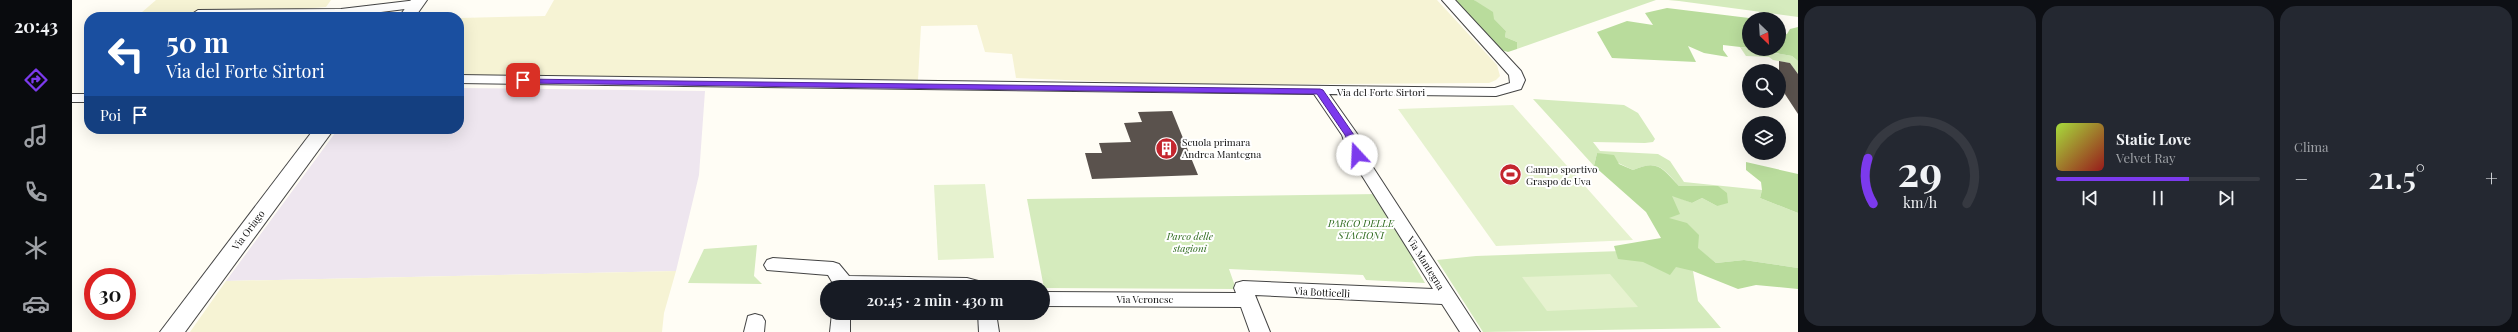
<!DOCTYPE html>
<html lang="it">
<head>
<meta charset="utf-8">
<style>
	body { margin:0; font-family:"Playfair Display",serif; background:#242831; color:#f1f3f6; height:100vh; display:flex; flex-direction:column; font-size:15px; white-space:nowrap }
	* { box-sizing:border-box; margin:0 }
	p { font-size:13px; color:#9ea1a6 }
	.icon { flex:none; width:22px; height:22px; fill:none; stroke:currentColor; stroke-width:2; stroke-linecap:round; stroke-linejoin:round }
	.map { position:relative; flex:1; overflow:hidden }
	.sheet { display:flex; flex-direction:column; gap:6px; padding:6px; background:#0d0f14; width:720px }
	.sheet>* { flex:none }
	.top-card { position:absolute; left:12px; top:12px; width:380px; height:122px; border-radius:16px; box-shadow:0 4px 16px #0002; background:#1a4fa0; color:#fff; overflow:hidden }
	.needle { width:26px; rotate:155deg }
	.controls { position:absolute; left:1670px; top:12px; display:grid; gap:8px }
	.controls a { display:grid; place-items:center; width:44px; height:44px; border-radius:50%; background:#171b24; box-shadow:0 4px 16px #0002; font-size:20px }
	.speed { position:absolute; left:12px; top:268px; display:flex; gap:8px; font-size:20px; font-weight:700; text-align:center }
	.speed>* { display:grid; place-content:center; width:52px; height:52px; border-radius:50%; background:#171b24; box-shadow:0 4px 16px #0002; line-height:1 }
	.speed .limit { border:6px solid #d22; background:#fff; color:#111 }
	.pin { position:absolute; display:grid; place-items:center; width:34px; height:34px; color:#fff; margin:-17px; border-radius:8px; box-shadow:0 2px 6px #0006 }
	.me { position:absolute; width:44px; margin:-22px; rotate:340deg; stroke-linejoin:round; filter:drop-shadow(0 0 3px #0008) }
	.turn { display:flex; align-items:center; gap:14px; height:84px; padding:0 16px; font-size:18px }
	.turn .icon { width:52px; height:52px; stroke-width:2.5 }
	.turn b { display:block; font-size:28px; line-height:34px }
	.then { display:flex; align-items:center; height:38px; padding:0 16px; background:#0003; gap:8px; font-size:15px }
	.big { font-size:30px; font-weight:600; line-height:1.1 }
	.sheet .card { flex:1; display:flex; flex-direction:column; justify-content:center; gap:6px; min-width:0; padding:0 14px; border-radius:16px; background:#242831 }
	.sheet .dial { align-items:center; gap:0 }
	.dial svg { height:104px; overflow:visible; fill:none; stroke:#363941; stroke-width:7; stroke-linecap:round; text-anchor:middle }
	.dial text { fill:#f1f3f6; stroke:none }
	.song { display:flex; align-items:center; gap:12px }
	.cover { width:48px; height:48px; border-radius:6px; background:linear-gradient(135deg,hsl(80 70% 55%),hsl(0 70% 35%)) }
	.played { height:4px; border-radius:2px; background:linear-gradient(90deg,#7c3aed 65%,#363941 65%) }
	.keys { display:flex; justify-content:space-around; direction:ltr }
	.heat { display:flex; justify-content:space-between; align-items:center; font-size:22px; direction:ltr }
	.sheet .tiles { flex:1; display:grid; gap:6px; grid-template-columns:repeat(3,1fr) }
	.trip { position:absolute; left:748px; top:280px; width:230px; height:40px; border-radius:20px; background:#171b24; box-shadow:0 4px 16px #0002; font-weight:600; line-height:40px; text-align:center }
	main { display:flex; flex:1; min-height:0 }
	.dock { display:flex; flex-direction:column; width:72px; justify-content:space-around; align-items:center; background:#090b0e; color:#9ea1a6 }
	.dock .icon { width:28px; height:28px }
	.dock .selected { color:#7c3aed }
	.dock b { font-size:18px; color:#f1f3f6 }
	.map>svg:first-child { display:block }
</style>
</head>
<body>
<main>
<nav class="dock">
<b>20:43</b>
<svg class="icon selected" aria-label="directions" viewBox="0 0 24 24"><path d="M12 3l9 9-9 9-9-9zM9 14v-3h6M13 9l2 2-2 2"/></svg>
<svg class="icon" aria-label="music" viewBox="0 0 24 24"><path d="M9 18V5l10-2v13"/><circle cx="6" cy="18" r="3"/><circle cx="16" cy="16" r="3"/></svg>
<svg class="icon" aria-label="phone" viewBox="0 0 24 24"><path d="M5 4h4l2 5-3 2q2 4 5 5l2-3 5 2v4C11 20 4 13 5 4z"/></svg>
<svg class="icon" aria-label="climate" viewBox="0 0 24 24"><path d="M12 3v18M4 7l16 10M4 17L20 7"/></svg>
<svg class="icon" aria-label="car" viewBox="0 0 24 24"><path d="M5 17H2v-5l4-1 3-4h7l3 4 3 1v5h-3M9 17h6M6 11h13"/><circle cx="7" cy="17" r="2"/><circle cx="17" cy="17" r="2"/></svg>
</nav>
<div class="map">
<svg width="1726" height="332" viewBox="0 0 1726 332">
	<rect width="100%" height="100%" fill="#fffdf5"/>
	<polygon fill="#eee6ef" points="387,88 633,91 627,175 604,271 154,281 266,129 387,129"/>
	<g fill="#f6f3d4">
		<polygon points="84,0 259,0 254,7 207,11 69,13"/>
		<polygon points="482,0 1365,0 1425,65 1428,76 1424,80 1417,83 1404,83 1117,85 944,78 940,54 913,52 905,25 849,26 846,80 387,75 387,18 473,16"/>
		<polygon points="604,271 592,313 590,332 118,332 154,281"/>
	</g>
	<g fill="#d5ebbd">
		<polygon points="1402,0 1584,0 1445,49 1445,42 1433,37 1434,31"/>
		<polygon points="1596,0 1726,0 1726,17 1607,1"/>
		<polygon points="1668,47 1720,56 1726,61 1726,74 1718,63 1701,60 1697,57 1674,56"/>
		<path d="M1461,99L1552,105L1566,113L1583,139L1581,142L1573,143L1521,142L1528,151L1586,154L1598,161L1612,182L1690,190L1688,198L1726,213V268L1672,260L1644,263L1625,248L1596,218L1600,195L1620,203L1630,198L1645,206L1646,186H1607C1591,168 1586,159 1561,170L1525,153L1522,166Z"/>
		<polygon points="1307,194 1348,259 1340,261 1353,283 1294,280 1291,275 1157,269 1164,289 972,288 955,199"/>
		<polygon points="685,245 682,276 690,284 616,283 632,249"/>
		<polygon points="1580,250 1621,271 1626,301 1649,328 1411,332 1365,260 1404,256"/>
	</g>
	<g fill="#b9dc9c">
		<polygon points="1380,0 1402,0 1421,12 1422,19 1434,31 1433,37 1445,42 1445,49 1436,52 1429,50"/>
		<polygon points="1595,8 1677,18 1677,48 1651,45 1651,50 1656,57 1632,53 1616,46 1624,62 1540,58 1525,32 1555,21 1581,25 1573,13"/>
		<polygon points="1726,27 1726,61 1720,56 1681,49 1707,49 1707,36 1715,34 1718,29"/>
		<path d="M1525,153L1542,155L1547,164L1561,170C1586,159 1590,168 1607,186H1646L1655,193L1656,203L1645,206L1630,198L1620,203L1600,196L1608,214L1597,218L1615,223L1627,235L1626,248L1644,263L1672,260L1726,268V289L1684,285L1666,289L1621,271L1604,267L1598,275L1571,262L1546,259L1542,246L1589,238L1574,212L1522,166Z"/>
		<polygon points="1674,162 1726,174 1726,213 1688,198 1690,190 1689,182 1674,170"/>
	</g>
	<g fill="#e6f2cf">
		<polygon points="1441,105 1561,240 1424,246 1326,109"/>
		<polygon points="913,184 922,258 866,260 862,185"/>
		<polygon points="1538,274 1566,307 1475,311 1450,277"/>
	</g>
	<g fill="#5a524d">
		<polygon points="1707,61 1718,63 1726,74 1726,114 1707,85"/>
		<polygon points="1100,111 1126,175 1020,179 1013,153 1030,153 1027,143 1059,142 1052,123 1070,122 1066,112"/>
	</g>
	<g fill="none" stroke-linecap="round" stroke-linejoin="round">
		<defs>
			<g id="minor">
				<polygon points="345,0 351,4 349,7 269,17 122,17 120,14 126,10 269,9"/>
				<polygon points="1370,0 1383,0 1449,71 1453,80 1449,89 1424,96 1257,94 1286,135 1293,155 1408,332 1388,332 1370,304 1183,295 1198,332 1178,332 1169,307 971,306 971,292 1164,293 1162,288 1164,283 1171,281 1361,289 1277,155 1270,135 1242,94 387,83 387,75 1423,88 1438,83 1437,75"/>
				<rect x="0" y="94" width="17" height="8"/>
				<polygon points="701,258 761,262 767,264 777,276 895,278 910,282 912,287 763,287 756,275 695,270 692,265 695,260"/>
				<polygon points="760,313 778,313 778,332 758,332"/>
				<polygon points="906,313 924,313 927,332 907,332"/>
				<polygon points="683,314 690,316 693,321 692,332 672,332 676,316"/>
			</g>
			<g id="tertiary">
				<polygon points="339,0 355,0 343,17 327,17"/>
				<polygon points="242,129 262,129 113,332 88,332"/>
			</g>
		</defs>
		<use href="#minor" stroke="#444" stroke-width="2"/>
		<use href="#tertiary" stroke="#444" stroke-width="2"/>
		<use href="#minor" fill="#fff" fill-rule="evenodd"/>
		<use href="#tertiary" fill="#fff" fill-rule="evenodd"/>
	</g>
	<polygon fill="#7c3aed" stroke="#51269a" points="448,79 1248,89 1251,90 1282,135 1289,155 1282,157 1273,135 1245,94 451,83 448,82"/>
	<defs>
		<symbol id="building-disc" viewBox="-11 -11 22 22"><circle r="9.5" fill="#c4262e" stroke="#fff"/><path d="M-4-6H4V6H1V3H-1V6H-4ZM-2.5-4.3h1.7v1.8h-1.7ZM.8-4.3h1.7v1.8H.8ZM-2.5-1h1.7V.8h-1.7ZM.8-1h1.7V.8H.8Z" fill="#fff"/></symbol>
		<symbol id="stadium-disc" viewBox="-11 -11 22 22"><circle r="9.5" fill="#c4262e" stroke="#fff"/><path d="M0-5a6.5 5 0 1 0 0 10a6.5 5 0 1 0 0-10ZM-3.5-1.8h7v3.6h-7Z" fill="#fff"/></symbol>
	</defs>
	<g fill-rule="evenodd">
		<use href="#building-disc" x="1082" y="136" width="25" height="25"/>
		<use href="#stadium-disc" x="1426" y="162" width="25" height="25"/>
	</g>
	<g text-anchor="middle" dominant-baseline="central" stroke-width="4" stroke-linejoin="round" paint-order="stroke">
		<g font-size="10" fill="#111" stroke="#fff">
			<text x="1309" y="92">Via del Forte Sirtori</text>
			<text transform="translate(176 230) rotate(-53)">Via Oriago</text>
			<text transform="translate(1354 263) rotate(58)">Via Mantegna</text>
			<text transform="translate(1250 292) rotate(3)">Via Botticelli</text>
			<text x="1073" y="299">Via Veronese</text>
		</g>
		<g font-size="10" fill="#111" stroke="#fff" text-anchor="start">
			<text x="1110" y="142">Scuola primara<tspan x="1110" dy="12">Andrea Mantegna</tspan></text>
			<text x="1454" y="169">Campo sportivo<tspan x="1454" dy="12">Graspo de Uva</tspan></text>
		</g>
		<g font-size="10" font-style="italic" fill="#2f6b1f" stroke="#fff">
			<text x="1289" y="223">PARCO DELLE<tspan x="1289" dy="12">STAGIONI</tspan></text>
			<text x="1118" y="236">Parco delle<tspan x="1118" dy="12">stagioni</tspan></text>
		</g>
	</g>
</svg>
<div class="controls">
<a><svg class="needle" viewBox="-14 -14 28 28"><path d="M0-13l5 13h-10z" fill="#e53935"/><path d="M0 13l5-13h-10z" fill="#9ea1a6"/></svg></a>
<a><svg class="icon" aria-label="search" viewBox="0 0 24 24"><circle cx="10" cy="10" r="6"/><path d="M15 15l6 6"/></svg></a>
<a><svg class="icon" aria-label="layers" viewBox="0 0 24 24"><path d="M12 4l9 5-9 5-9-5zM3 14l9 5 9-5"/></svg></a>
</div>
<div class="speed"><div class="limit">30</div></div>
<div class="pin" style="left:451px;top:80px;background:#d93025"><svg class="icon" aria-label="arrive" viewBox="0 0 24 24"><path d="M6 21V4h12l-3 4 3 4H6"/></svg></div>
<svg class="me" style="left:1285px;top:155px" viewBox="-20 -20 40 40"><circle r="19" fill="#fff"/><path d="M0-13L10 11 0 6-10 11z" fill="#7c3aed"/></svg>
<div class="trip">20:45 · 2 min · 430 m</div>
<div class="top-card">
<div class="turn"><svg class="icon" aria-label="left" viewBox="0 0 24 24"><path d="M17 20v-9H6M10 6l-5 5 5 5"/></svg><div><b>50 m</b>Via del Forte Sirtori</div></div>
<div class="then">Poi<svg class="icon" aria-label="arrive" viewBox="0 0 24 24"><path d="M6 21V4h12l-3 4 3 4H6"/></svg></div>
</div>
</div>
<section class="sheet">
<div class="tiles">
<div class="card dial"><svg viewBox="0 0 100 80">
<path d="M14 69A42 42 0 1 1 86 69"/>
<path d="M14 69A42 42 0 0 1 10 34" stroke="#7c3aed"/>
<text x="50" y="56" font-size="32" font-weight="700">29</text>
<text x="50" y="72" font-size="11">km/h</text>
</svg></div>
<div class="card">
<div class="song"><i class="cover"></i><div><b>Static Love</b><p>Velvet Ray</p></div></div>
<div class="played"></div>
<div class="keys"><svg class="icon" aria-label="previous" viewBox="0 0 24 24"><path d="M18 5L8 12l10 7zM5 5v14"/></svg><svg class="icon" aria-label="pause" viewBox="0 0 24 24"><path d="M8 5v14M16 5v14"/></svg><svg class="icon" aria-label="next" viewBox="0 0 24 24"><path d="M6 5l10 7-10 7zM19 5v14"/></svg></div>
</div>
<div class="card"><p>Clima</p>
<div class="heat"><a>−</a><b class="big">21.5°</b><a>+</a></div>
</div>
</div>
</section>
</main>
</body>
</html>
